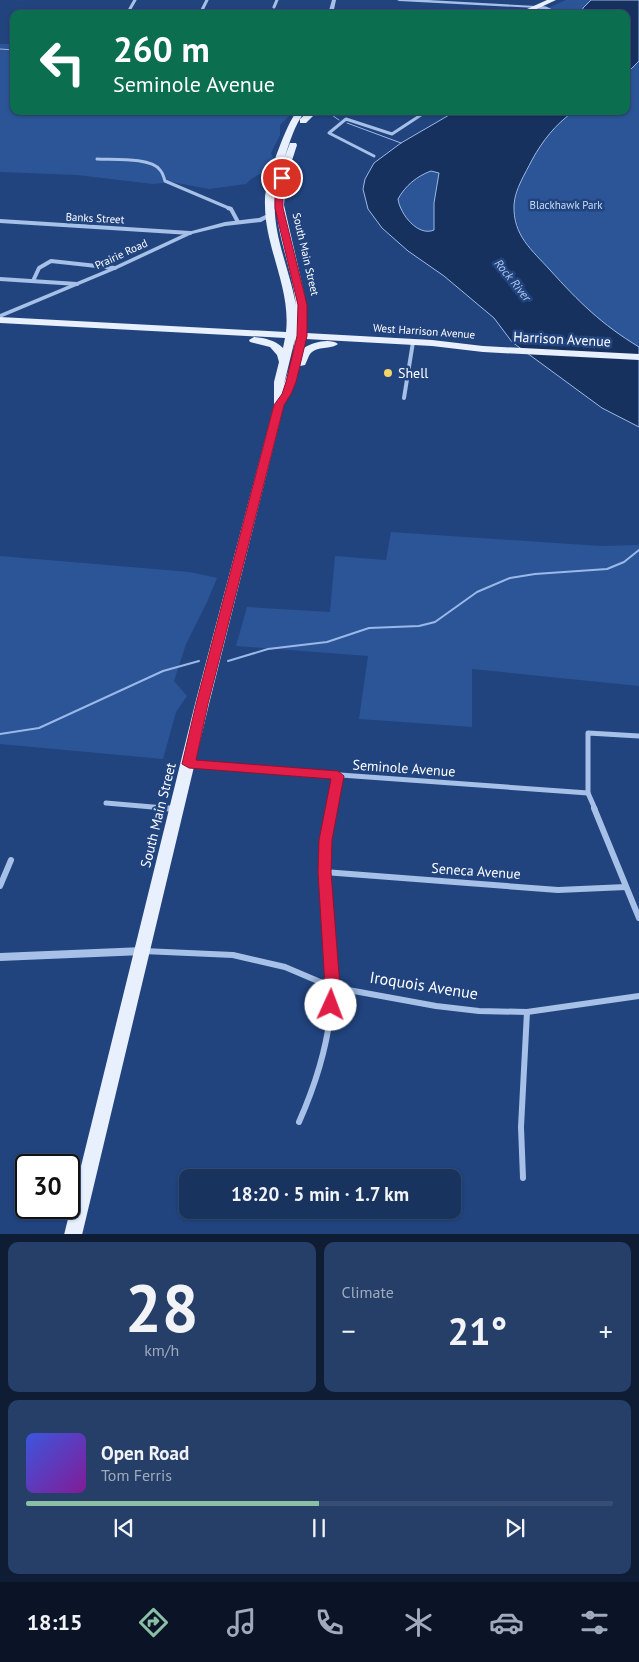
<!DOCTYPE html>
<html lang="en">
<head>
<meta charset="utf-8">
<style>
	body { margin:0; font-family:"PT Sans",sans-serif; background:#263f68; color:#f1f3f6; height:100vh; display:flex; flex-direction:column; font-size:19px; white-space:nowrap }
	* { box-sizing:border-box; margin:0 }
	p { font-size:16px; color:#9faabd }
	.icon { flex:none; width:28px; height:28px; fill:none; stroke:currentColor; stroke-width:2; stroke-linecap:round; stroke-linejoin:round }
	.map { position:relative; height:1234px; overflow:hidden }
	.panel { display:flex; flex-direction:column; gap:8px; padding:8px; background:#0e1c34; flex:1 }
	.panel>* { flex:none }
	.banner { position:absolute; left:10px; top:10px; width:620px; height:105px; border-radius:10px; box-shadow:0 1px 4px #0004,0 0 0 1px #374e74; background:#0b6e4f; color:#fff; overflow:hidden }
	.speed { position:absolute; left:15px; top:1154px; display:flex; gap:10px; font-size:25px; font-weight:700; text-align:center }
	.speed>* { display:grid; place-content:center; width:65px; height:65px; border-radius:50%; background:#19335f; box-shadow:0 1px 4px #0004,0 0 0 1px #374e74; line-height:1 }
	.speed .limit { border:2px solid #111; border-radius:8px; background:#fff; color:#111 }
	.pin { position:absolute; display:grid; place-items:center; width:42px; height:42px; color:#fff; margin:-21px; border:2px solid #fff; border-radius:50%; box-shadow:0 1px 5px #0007 }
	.me { position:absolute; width:55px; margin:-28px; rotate:2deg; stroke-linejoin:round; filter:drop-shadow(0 0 4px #0008) }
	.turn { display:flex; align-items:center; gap:18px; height:105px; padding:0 20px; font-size:22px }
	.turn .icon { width:65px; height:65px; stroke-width:2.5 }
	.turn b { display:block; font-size:35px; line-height:42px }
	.big { font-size:38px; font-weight:600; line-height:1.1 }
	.panel .widget { flex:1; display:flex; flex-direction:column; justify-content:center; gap:8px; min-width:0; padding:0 18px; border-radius:10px; background:#263f68 }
	.panel .dial { align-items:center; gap:0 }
	.dial b { font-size:65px; line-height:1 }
	.song { display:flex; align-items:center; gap:15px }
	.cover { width:60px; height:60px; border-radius:8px; background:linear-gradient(135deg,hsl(230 70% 55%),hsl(290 70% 35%)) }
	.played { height:5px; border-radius:2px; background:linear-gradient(90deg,#8abfa5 50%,#374e74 50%) }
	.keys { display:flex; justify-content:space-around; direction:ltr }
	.heat { display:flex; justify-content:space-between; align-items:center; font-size:28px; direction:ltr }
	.panel .tiles { flex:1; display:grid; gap:8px; grid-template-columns:1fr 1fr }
	.widget:last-child { grid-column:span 2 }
	.trip { position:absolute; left:179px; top:1169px; width:282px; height:50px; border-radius:10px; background:#19335f; box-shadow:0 1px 4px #0004,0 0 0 1px #374e74; font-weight:600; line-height:50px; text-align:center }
	.menu { display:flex; height:80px; justify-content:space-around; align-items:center; background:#0a1426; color:#9faabd }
	.menu .icon { width:35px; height:35px }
	.menu .selected { color:#8abfa5 }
	.menu b { font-size:22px; color:#f1f3f6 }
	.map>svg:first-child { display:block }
</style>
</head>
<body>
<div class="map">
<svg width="639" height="1235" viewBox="0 0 639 1235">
	<rect width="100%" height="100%" fill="#21447f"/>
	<g fill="#2b5597">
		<polygon points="566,0 591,0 584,7 582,14 563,14 548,8"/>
		<polygon points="0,44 14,44 14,111 286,111 286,115 294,111 280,125 280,135 271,153 274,160 269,169 251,179 246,184 209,189 172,182 153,184 77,175 0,172"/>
		<polygon points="639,61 639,347 607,327 592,315 530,250 520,234 514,210 514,204 523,174 539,147 555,126 574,111 626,111 626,74"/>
		<path d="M431,171L439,173L434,203V230C418,237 400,214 398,199C405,186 417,176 431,171Z"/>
		<polygon points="391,532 601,546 639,545 639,686 472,669 472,727 359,719 368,656 236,646 247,607 330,612 335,556 386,560"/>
		<polygon points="0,556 190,572 217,578 207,602 186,644 174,681 187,696 176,712 163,759 0,744"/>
	</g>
	<g fill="#17315f" stroke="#9ab9e8" fill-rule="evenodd">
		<polygon points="591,0 639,0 639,61 626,74 626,14 582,14 583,8"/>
		<path d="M456,111H574C555,125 543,140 532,160C525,174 515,189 514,205C513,236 532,250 550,270C579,302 601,324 639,347V427L602,408L512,342L494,318L444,276L408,251L382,228L368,209L363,189L365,179L374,163L401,143ZM431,171L439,173L434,203V230C418,237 400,214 398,199C405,186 417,176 431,171Z"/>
	</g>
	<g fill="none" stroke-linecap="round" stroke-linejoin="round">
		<g stroke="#9ab9e8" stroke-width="1">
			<polyline points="0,49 14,50"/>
			<polyline points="326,111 339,120"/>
			<polyline points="347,123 401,143"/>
		</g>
		<g stroke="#9ab9e8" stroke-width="2">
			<polyline points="228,661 268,649 327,642 369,628 419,626 435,622 477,592 510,578 535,574 607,569 624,562 639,550"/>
			<polyline points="0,734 39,728 163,671 199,661"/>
		</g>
		<g stroke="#a6c0e7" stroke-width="3">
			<polyline points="274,7 277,0"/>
			<polyline points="536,7 546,8 559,14"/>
			<polyline points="127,14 135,0"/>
			<polyline points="200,14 207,0"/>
			<polyline points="374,156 329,133 346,119 392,134 427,111"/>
			<path d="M97,159C112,160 151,157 160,170C163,173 164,178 165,181L231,209"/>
		</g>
		<g stroke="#a6c0e7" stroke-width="4">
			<polyline points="228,208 231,209 238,222"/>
			<polyline points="0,221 190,233"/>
			<polyline points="0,279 77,284"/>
			<polyline points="33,281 39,268 51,261 115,268"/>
			<polyline points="404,398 413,342"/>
		</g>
		<g stroke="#a6c0e7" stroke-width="5">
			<polyline points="190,764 588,793"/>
			<polyline points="106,803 176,809"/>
			<polyline points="330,809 338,776"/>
			<polyline points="595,809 588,793 588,733 639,736"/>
		</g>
		<g stroke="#a6c0e7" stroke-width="6">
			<polyline points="163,808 176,809"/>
			<polyline points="594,808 639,918"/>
			<polyline points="324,872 558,890 626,887"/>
			<polyline points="0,886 11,860"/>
			<polyline points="143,951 233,955 285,967 332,987 436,1006 479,1011 527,1012 639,996"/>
			<path d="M299,1122C318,1079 332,1033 332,986C332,927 317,867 331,808"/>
			<polyline points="523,1178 521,1127 527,1012"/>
		</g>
		<g fill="#a6c0e7" fill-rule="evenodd">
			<polygon points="332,0 336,0 333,14 328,14"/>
			<polygon points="397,0 428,0 536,6 538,7 536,8 399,1"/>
			<polygon points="270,213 272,214 272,216 261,222 225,226 192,234 117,269 0,318 0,314 113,267 188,232 225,222 259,218"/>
			<polygon points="143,947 147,948 148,951 147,954 143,955 0,961 0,953"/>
		</g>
		<g fill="#e8effd" fill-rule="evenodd">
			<polygon points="547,0 556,0 526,14 516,14"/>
			<path d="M297,111H305C294,126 290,142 284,159L290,143H296L297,145L286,179L284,205L305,297L306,333L432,340L483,346L639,354V360L483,352L432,346L306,339L304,348C313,342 330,338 338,344C330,350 318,345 310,354C308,357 307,361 305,365L300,366L293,389L284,405L209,704L82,1235H64L195,704L274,405V382L279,362L277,355L270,347L250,342L249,340L254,337C265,338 275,340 283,348L285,338L0,323V317L286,332C291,288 265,248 265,205C264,188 271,172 276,156C282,141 287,125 297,111ZM282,165C265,216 290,254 296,305C286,253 263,219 282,165ZM295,339L292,360L284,384Z"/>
			<polygon points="309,111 318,111 306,123 300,123 300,119"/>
		</g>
	</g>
	<polygon fill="#e11d48" stroke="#92132f" points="282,175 286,178 283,192 283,208 307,305 307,336 296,382 291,394 284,405 208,704 196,760 338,771 344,776 332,840 331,872 340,987 338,1005 336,1009 331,1011 326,1009 324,1005 325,987 318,872 319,840 331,779 189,768 182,764 196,704 274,405 282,394 286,382 297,336 298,305 275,208 275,192 278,178"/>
	<circle fill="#f4d468" stroke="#21447f" stroke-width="2" cx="388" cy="373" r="5"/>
	<g text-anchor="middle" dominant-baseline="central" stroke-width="5" stroke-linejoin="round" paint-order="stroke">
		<g font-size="11" fill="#cadbf6" stroke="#21447f">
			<text x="566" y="205">Blackhawk Park</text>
		</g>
		<g font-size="11" fill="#fff" stroke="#21447f">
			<text transform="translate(95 218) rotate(3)">Banks Street</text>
			<text transform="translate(121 254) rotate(-25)">Prairie Road</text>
			<text transform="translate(306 254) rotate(77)">South Main Street</text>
			<text transform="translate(424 331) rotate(4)">West Harrison Avenue</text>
		</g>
		<g font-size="12" font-style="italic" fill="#b2caef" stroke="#21447f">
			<text transform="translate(513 280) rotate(51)">Rock River</text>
		</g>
		<g font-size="14" fill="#fff" stroke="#21447f">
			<text transform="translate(562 339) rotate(3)">Harrison Avenue</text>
			<text transform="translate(404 768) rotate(4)">Seminole Avenue</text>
			<text transform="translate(158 815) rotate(-76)">South Main Street</text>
			<text transform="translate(476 871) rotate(4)">Seneca Avenue</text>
		</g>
		<g font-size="14" fill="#fff" stroke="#21447f" text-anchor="start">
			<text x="398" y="373">Shell</text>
		</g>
		<g font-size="16" fill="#fff" stroke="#21447f">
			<text transform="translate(424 985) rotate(9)">Iroquois Avenue</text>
		</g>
	</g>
</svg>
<div class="speed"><div class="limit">30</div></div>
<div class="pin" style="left:282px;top:178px;background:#d93025"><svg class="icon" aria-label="arrive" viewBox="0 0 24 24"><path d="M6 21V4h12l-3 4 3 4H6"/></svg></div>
<svg class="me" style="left:331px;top:1005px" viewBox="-20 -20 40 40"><circle r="19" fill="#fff"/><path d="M0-13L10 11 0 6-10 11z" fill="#e11d48"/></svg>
<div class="trip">18:20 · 5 min · 1.7 km</div>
<div class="banner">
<div class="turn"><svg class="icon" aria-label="left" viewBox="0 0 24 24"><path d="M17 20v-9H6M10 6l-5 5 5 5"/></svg><div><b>260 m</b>Seminole Avenue</div></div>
</div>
</div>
<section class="panel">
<div class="tiles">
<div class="widget dial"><b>28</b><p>km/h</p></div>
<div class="widget"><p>Climate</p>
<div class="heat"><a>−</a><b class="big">21°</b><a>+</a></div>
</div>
<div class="widget">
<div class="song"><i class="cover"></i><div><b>Open Road</b><p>Tom Ferris</p></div></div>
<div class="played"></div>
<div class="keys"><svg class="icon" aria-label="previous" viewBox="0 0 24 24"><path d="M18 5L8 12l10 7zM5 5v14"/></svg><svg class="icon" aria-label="pause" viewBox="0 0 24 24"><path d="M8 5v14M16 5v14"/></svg><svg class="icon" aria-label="next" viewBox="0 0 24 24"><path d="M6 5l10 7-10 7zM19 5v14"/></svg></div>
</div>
</div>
</section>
<nav class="menu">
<b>18:15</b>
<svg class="icon selected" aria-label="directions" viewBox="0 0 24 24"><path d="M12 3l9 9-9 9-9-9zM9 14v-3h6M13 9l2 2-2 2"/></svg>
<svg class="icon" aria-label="music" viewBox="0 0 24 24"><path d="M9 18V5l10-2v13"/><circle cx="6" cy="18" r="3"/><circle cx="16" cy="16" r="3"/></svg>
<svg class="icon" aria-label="phone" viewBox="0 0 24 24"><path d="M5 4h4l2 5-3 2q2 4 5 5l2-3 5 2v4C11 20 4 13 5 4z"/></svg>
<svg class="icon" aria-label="climate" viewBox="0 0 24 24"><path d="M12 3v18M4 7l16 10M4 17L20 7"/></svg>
<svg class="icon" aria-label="car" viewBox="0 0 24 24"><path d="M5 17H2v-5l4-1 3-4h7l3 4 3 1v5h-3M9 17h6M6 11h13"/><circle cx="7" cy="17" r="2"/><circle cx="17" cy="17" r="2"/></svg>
<svg class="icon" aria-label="filters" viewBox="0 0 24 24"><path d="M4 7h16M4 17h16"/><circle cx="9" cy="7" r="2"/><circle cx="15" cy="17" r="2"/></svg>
</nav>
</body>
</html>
